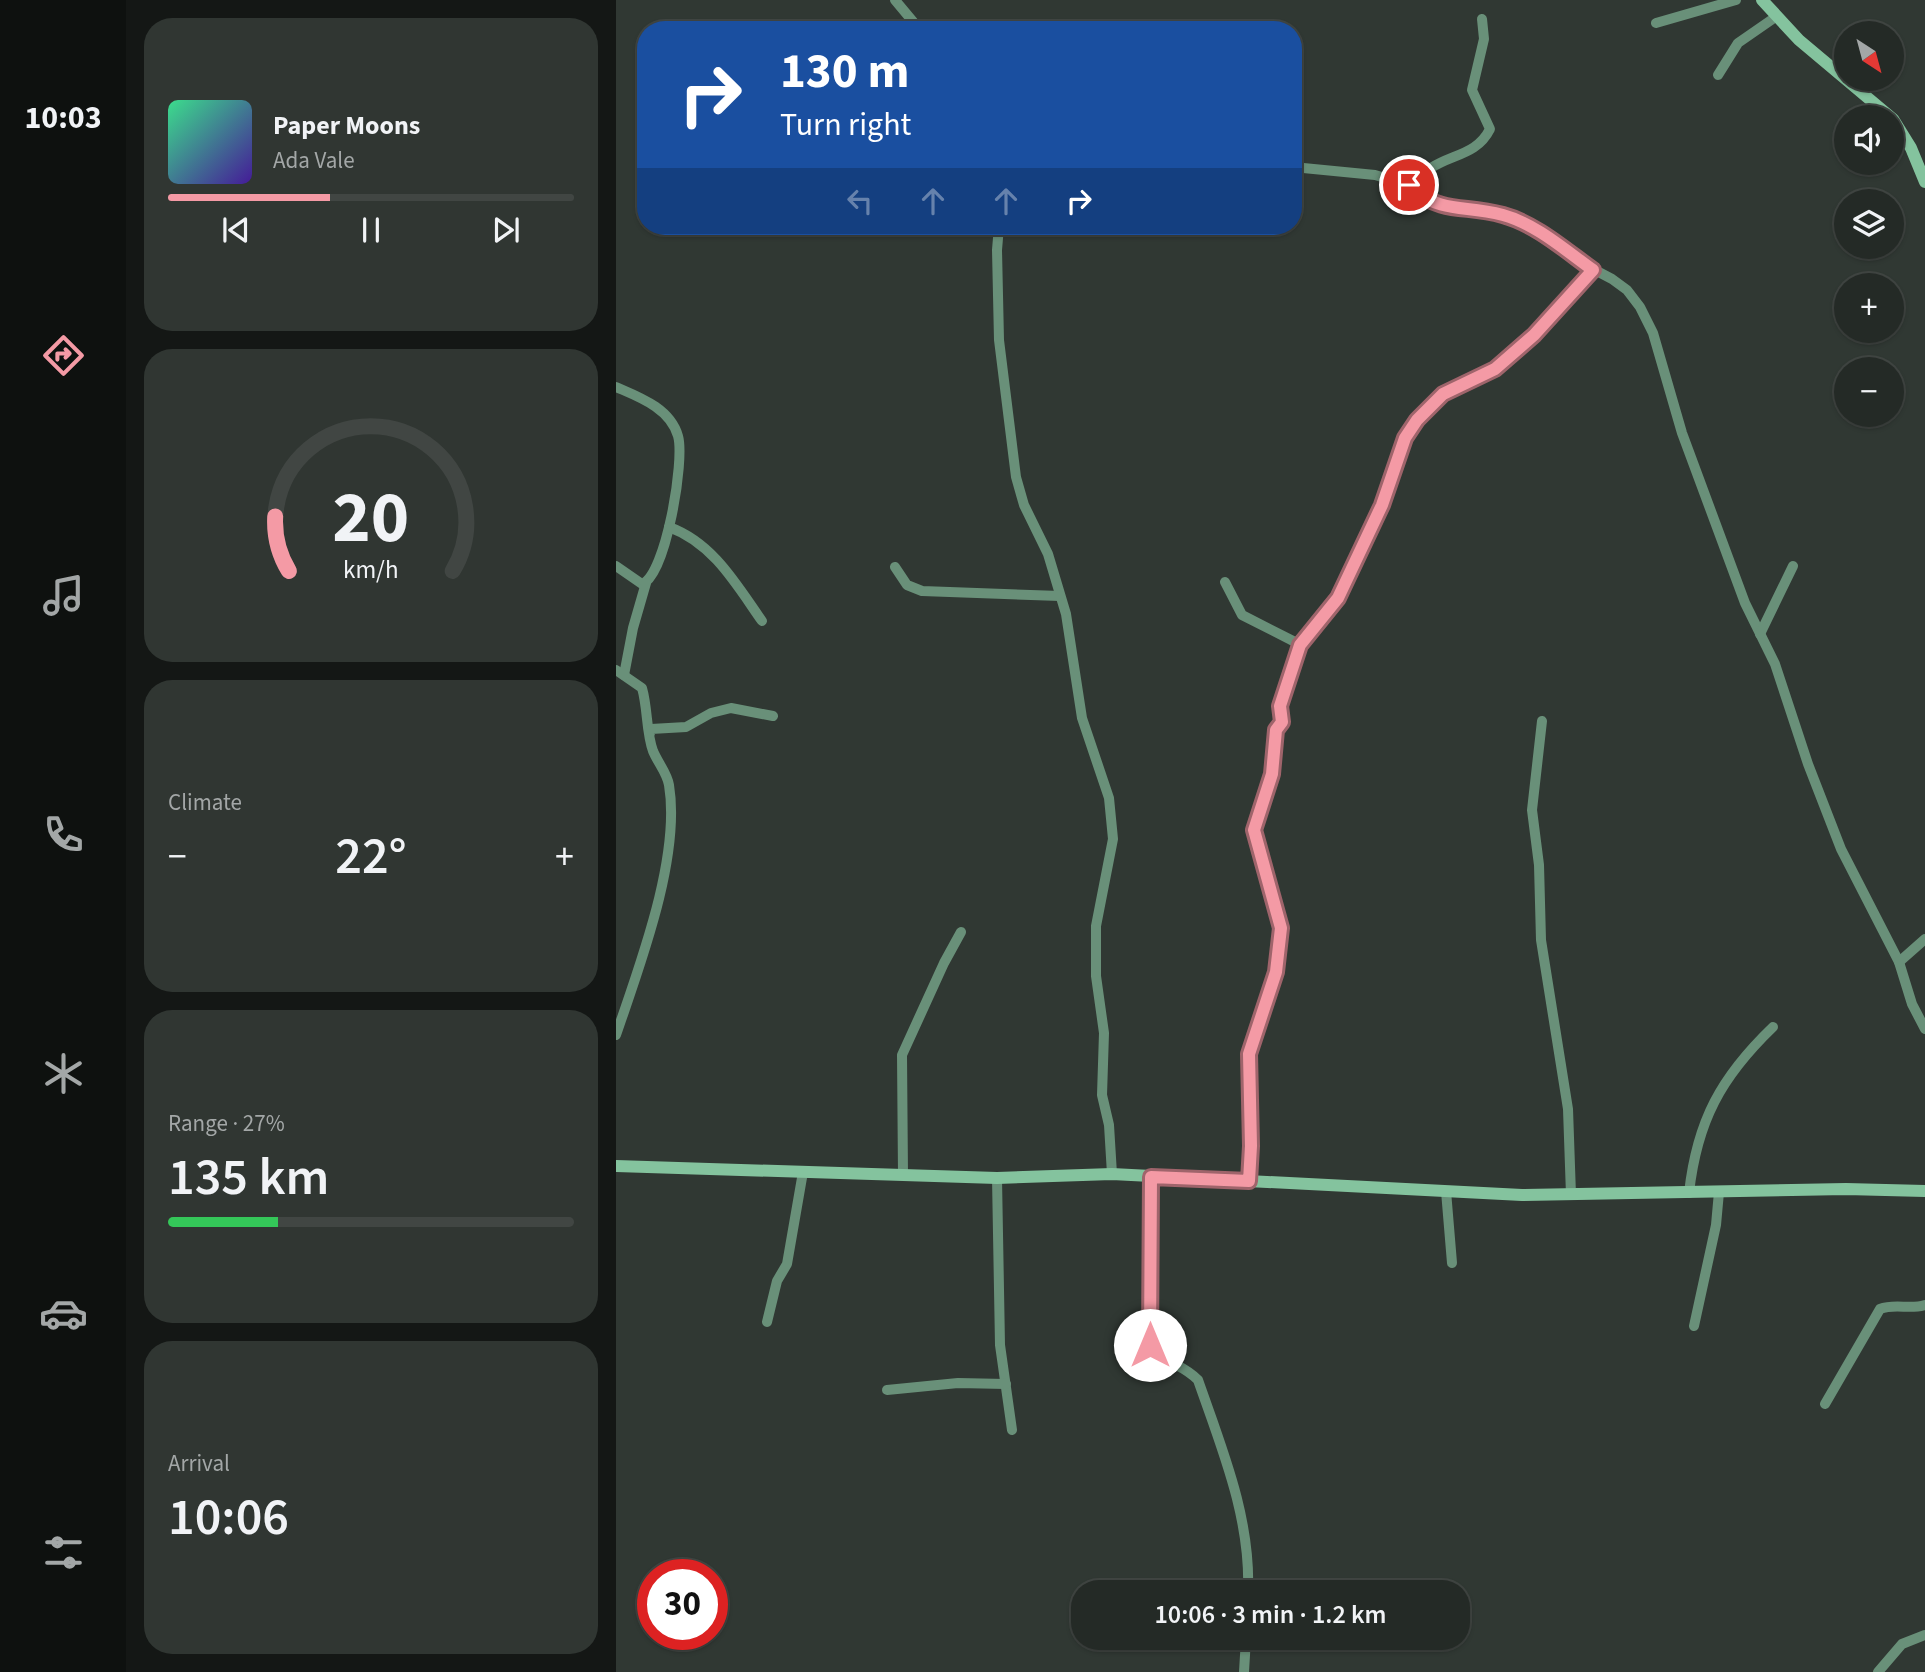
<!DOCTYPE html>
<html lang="en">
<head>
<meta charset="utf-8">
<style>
	body { margin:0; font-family:"Source Sans 3",sans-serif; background:#303632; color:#f1f3f6; height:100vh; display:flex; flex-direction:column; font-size:26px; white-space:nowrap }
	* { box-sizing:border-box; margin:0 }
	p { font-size:23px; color:#a3a7a7 }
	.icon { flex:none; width:38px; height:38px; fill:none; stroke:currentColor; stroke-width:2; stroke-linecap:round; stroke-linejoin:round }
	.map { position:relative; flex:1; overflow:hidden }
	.panel { display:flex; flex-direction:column; gap:18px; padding:18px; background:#141715; width:490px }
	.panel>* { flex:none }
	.top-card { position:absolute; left:21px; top:21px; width:665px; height:214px; border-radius:28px; box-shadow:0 2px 5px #0004,0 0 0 2px #414643; background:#1a4fa0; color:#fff; overflow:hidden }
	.needle { width:46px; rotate:144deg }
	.fabs { position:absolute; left:1218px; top:21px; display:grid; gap:14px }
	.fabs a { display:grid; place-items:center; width:70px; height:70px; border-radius:50%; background:#242a26; box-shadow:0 2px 5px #0004,0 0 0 2px #414643; font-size:35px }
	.speed { position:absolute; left:21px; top:1559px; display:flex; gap:14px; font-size:35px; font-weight:700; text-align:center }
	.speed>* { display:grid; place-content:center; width:91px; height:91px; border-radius:50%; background:#242a26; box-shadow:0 2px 5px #0004,0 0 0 2px #414643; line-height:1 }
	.speed .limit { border:10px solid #d22; background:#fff; color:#111 }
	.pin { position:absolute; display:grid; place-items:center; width:60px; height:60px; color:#fff; margin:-30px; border:4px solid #fff; border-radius:50%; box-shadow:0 2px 7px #0007 }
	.me { position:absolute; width:77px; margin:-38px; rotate:0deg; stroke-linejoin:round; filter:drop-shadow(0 0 5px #0008) }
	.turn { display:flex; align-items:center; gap:24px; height:147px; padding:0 28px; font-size:32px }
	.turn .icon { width:91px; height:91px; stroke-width:2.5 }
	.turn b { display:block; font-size:49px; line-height:60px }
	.lanes { display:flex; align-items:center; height:66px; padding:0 28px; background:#0003; justify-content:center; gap:35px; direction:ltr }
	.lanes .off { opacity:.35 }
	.big { font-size:52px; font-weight:600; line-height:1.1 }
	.panel .widget { flex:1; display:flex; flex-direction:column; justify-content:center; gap:10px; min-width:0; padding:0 24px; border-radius:28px; background:#303632 }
	.panel .dial { align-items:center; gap:0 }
	.dial svg { height:182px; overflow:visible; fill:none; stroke:#414643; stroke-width:7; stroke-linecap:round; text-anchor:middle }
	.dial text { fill:#f1f3f6; stroke:none }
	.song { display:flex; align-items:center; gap:21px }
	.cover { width:84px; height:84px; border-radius:10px; background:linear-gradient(135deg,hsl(150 70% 55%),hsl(260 70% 35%)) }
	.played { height:7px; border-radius:4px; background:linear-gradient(90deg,#f49aa5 40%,#414643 40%) }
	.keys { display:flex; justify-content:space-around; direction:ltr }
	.heat { display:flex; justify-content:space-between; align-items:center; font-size:38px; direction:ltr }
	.charge { height:10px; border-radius:5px; background:linear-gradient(90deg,#34c759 27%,#414643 0) }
	.trip { position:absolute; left:455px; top:1580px; width:399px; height:70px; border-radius:28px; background:#242a26; box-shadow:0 2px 5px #0004,0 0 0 2px #414643; font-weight:600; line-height:70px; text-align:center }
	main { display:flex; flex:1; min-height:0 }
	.tab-bar { display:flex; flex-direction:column; width:126px; justify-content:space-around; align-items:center; background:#0e110f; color:#a3a7a7 }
	.tab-bar .icon { width:49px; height:49px }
	.tab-bar .active { color:#f49aa5 }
	.tab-bar b { font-size:32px; color:#f1f3f6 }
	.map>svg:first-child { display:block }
</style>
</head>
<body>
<main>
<nav class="tab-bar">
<b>10:03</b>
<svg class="icon active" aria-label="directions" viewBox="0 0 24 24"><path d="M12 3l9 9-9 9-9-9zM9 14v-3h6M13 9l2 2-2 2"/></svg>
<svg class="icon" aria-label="music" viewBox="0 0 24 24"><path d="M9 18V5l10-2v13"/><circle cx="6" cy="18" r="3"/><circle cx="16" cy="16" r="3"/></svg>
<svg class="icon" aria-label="phone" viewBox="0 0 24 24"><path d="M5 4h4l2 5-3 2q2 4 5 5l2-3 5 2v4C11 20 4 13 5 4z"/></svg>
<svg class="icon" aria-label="climate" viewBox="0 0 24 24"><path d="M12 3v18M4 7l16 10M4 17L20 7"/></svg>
<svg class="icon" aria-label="car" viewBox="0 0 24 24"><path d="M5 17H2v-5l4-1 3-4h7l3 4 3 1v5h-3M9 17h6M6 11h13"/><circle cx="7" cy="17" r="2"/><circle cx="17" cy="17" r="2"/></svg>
<svg class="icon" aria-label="filters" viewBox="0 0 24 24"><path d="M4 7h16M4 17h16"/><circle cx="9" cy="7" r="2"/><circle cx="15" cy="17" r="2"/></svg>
</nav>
<section class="panel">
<div class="widget">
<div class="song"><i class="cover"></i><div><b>Paper Moons</b><p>Ada Vale</p></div></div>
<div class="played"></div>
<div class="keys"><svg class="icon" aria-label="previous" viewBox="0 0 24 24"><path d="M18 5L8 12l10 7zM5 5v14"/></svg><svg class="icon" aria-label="pause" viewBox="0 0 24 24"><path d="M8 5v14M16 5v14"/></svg><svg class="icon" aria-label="next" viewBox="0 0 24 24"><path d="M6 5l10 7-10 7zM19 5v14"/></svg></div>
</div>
<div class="widget dial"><svg viewBox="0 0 100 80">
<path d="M14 69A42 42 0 1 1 86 69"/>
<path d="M14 69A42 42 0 0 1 8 45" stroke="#f49aa5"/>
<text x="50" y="56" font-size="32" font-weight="700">20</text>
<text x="50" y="72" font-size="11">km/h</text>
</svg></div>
<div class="widget"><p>Climate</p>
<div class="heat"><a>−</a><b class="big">22°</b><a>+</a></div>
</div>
<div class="widget"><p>Range · 27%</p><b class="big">135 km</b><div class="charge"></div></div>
<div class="widget"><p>Arrival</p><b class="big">10:06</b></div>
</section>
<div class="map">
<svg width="1309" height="1672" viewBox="0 0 1309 1672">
	<rect width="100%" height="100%" fill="#303833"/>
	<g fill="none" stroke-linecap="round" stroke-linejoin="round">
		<g stroke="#699079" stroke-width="10">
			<polyline points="279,0 304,30"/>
			<polyline points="1040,23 1120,0"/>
			<polyline points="1102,75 1122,43 1161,16"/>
			<polyline points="677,167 759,175 793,185 793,189 829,208 887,215 907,223 977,269 996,279 1011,290 1024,307 1037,333 1066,433 1129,603 1159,664 1192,764 1225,849 1283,962 1296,1004 1309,1029"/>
			<path d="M793,185C800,179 807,173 815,168C836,154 861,155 874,129L856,90L868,39L866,19"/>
			<polyline points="383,226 381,250 383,340 400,477 408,505 432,554 450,614 466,718 493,798 497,839 480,926 480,976 488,1033 486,1095 493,1125 496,1174"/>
			<path d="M0,387C23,397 54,408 62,436C69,460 50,575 26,584L0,566"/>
			<path d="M53,527C97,543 120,584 146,621"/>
			<polyline points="279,567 291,585 306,591 444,596"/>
			<polyline points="609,582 626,615 685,645"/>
			<polyline points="1144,634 1177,566"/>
			<path d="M0,670L26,688C32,709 30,732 37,751C42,763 51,773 53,785C65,858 23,967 0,1035"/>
			<polyline points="8,675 17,628 30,583"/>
			<polyline points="926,721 916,810 923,865 925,940 952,1109 955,1195"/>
			<polyline points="34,733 35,729 70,727 95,713 115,708 157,716"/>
			<polyline points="1283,962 1309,939"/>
			<polyline points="287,1175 286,1055 328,963 345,932"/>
			<path d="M535,1177L534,1345C548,1364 566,1363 582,1380C606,1449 635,1518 632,1592"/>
			<polyline points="381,1178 384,1345 396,1430"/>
			<polyline points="633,1181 635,1146 633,1054 660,972 665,928 638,830 656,774 660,730 666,722 664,706 679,660 690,635 722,598 766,505 789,438 801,420 827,394 879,369 932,322 977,269"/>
			<polyline points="830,1191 836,1263"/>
			<path d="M1073,1193C1081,1121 1105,1077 1157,1027"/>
			<polyline points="151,1322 161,1281 171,1264 187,1172"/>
			<polyline points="1078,1326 1100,1225 1103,1192"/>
			<polyline points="271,1390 342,1383 390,1384"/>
			<path d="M1209,1404L1264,1309C1279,1303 1294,1310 1309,1305"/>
			<polyline points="628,1672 630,1638"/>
			<polyline points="1262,1672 1286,1644 1309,1635"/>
		</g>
		<g stroke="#84c39e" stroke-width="12">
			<polyline points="1146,0 1183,40 1277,119 1295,148 1309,182"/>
			<polyline points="0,1166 381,1178 496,1174 906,1195 1230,1189 1309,1191"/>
		</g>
	</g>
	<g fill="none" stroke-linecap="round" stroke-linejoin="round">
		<defs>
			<path id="route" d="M534,1345L535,1177L633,1181L635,1146L633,1054L660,972L665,928L638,830L656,774L660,730L666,722L664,706L684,645L722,598L766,505L789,438L801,420L827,394L879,369L918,335L977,270C949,250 920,224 887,215C847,204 833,215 793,189V185"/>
		</defs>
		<use href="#route" stroke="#9f646b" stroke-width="18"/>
		<use href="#route" stroke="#f49aa5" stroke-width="12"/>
	</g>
</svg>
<div class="fabs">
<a><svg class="needle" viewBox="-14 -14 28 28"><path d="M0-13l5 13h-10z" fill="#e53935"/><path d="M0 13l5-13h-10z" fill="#a3a7a7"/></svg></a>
<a><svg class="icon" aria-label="sound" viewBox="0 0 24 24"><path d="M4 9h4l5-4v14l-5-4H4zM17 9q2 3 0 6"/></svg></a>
<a><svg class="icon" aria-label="layers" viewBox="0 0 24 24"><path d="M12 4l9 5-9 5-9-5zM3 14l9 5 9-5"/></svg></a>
<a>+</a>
<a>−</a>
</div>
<div class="speed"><div class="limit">30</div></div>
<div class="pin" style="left:793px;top:185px;background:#d93025"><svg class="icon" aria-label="arrive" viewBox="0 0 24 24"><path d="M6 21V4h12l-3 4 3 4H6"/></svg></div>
<svg class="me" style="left:534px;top:1345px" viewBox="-20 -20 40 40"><circle r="19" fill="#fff"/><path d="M0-13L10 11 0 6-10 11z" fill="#f49aa5"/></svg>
<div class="trip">10:06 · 3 min · 1.2 km</div>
<div class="top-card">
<div class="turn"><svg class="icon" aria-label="right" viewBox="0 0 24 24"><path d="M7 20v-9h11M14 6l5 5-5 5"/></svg><div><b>130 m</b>Turn right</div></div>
<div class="lanes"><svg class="icon off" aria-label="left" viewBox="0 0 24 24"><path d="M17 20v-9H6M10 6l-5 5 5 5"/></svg><svg class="icon off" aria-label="ahead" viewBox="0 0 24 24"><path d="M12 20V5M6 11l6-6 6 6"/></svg><svg class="icon off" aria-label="ahead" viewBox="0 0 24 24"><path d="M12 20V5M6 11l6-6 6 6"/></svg><svg class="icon" aria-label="right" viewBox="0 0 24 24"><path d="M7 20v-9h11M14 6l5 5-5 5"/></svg></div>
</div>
</div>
</main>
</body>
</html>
